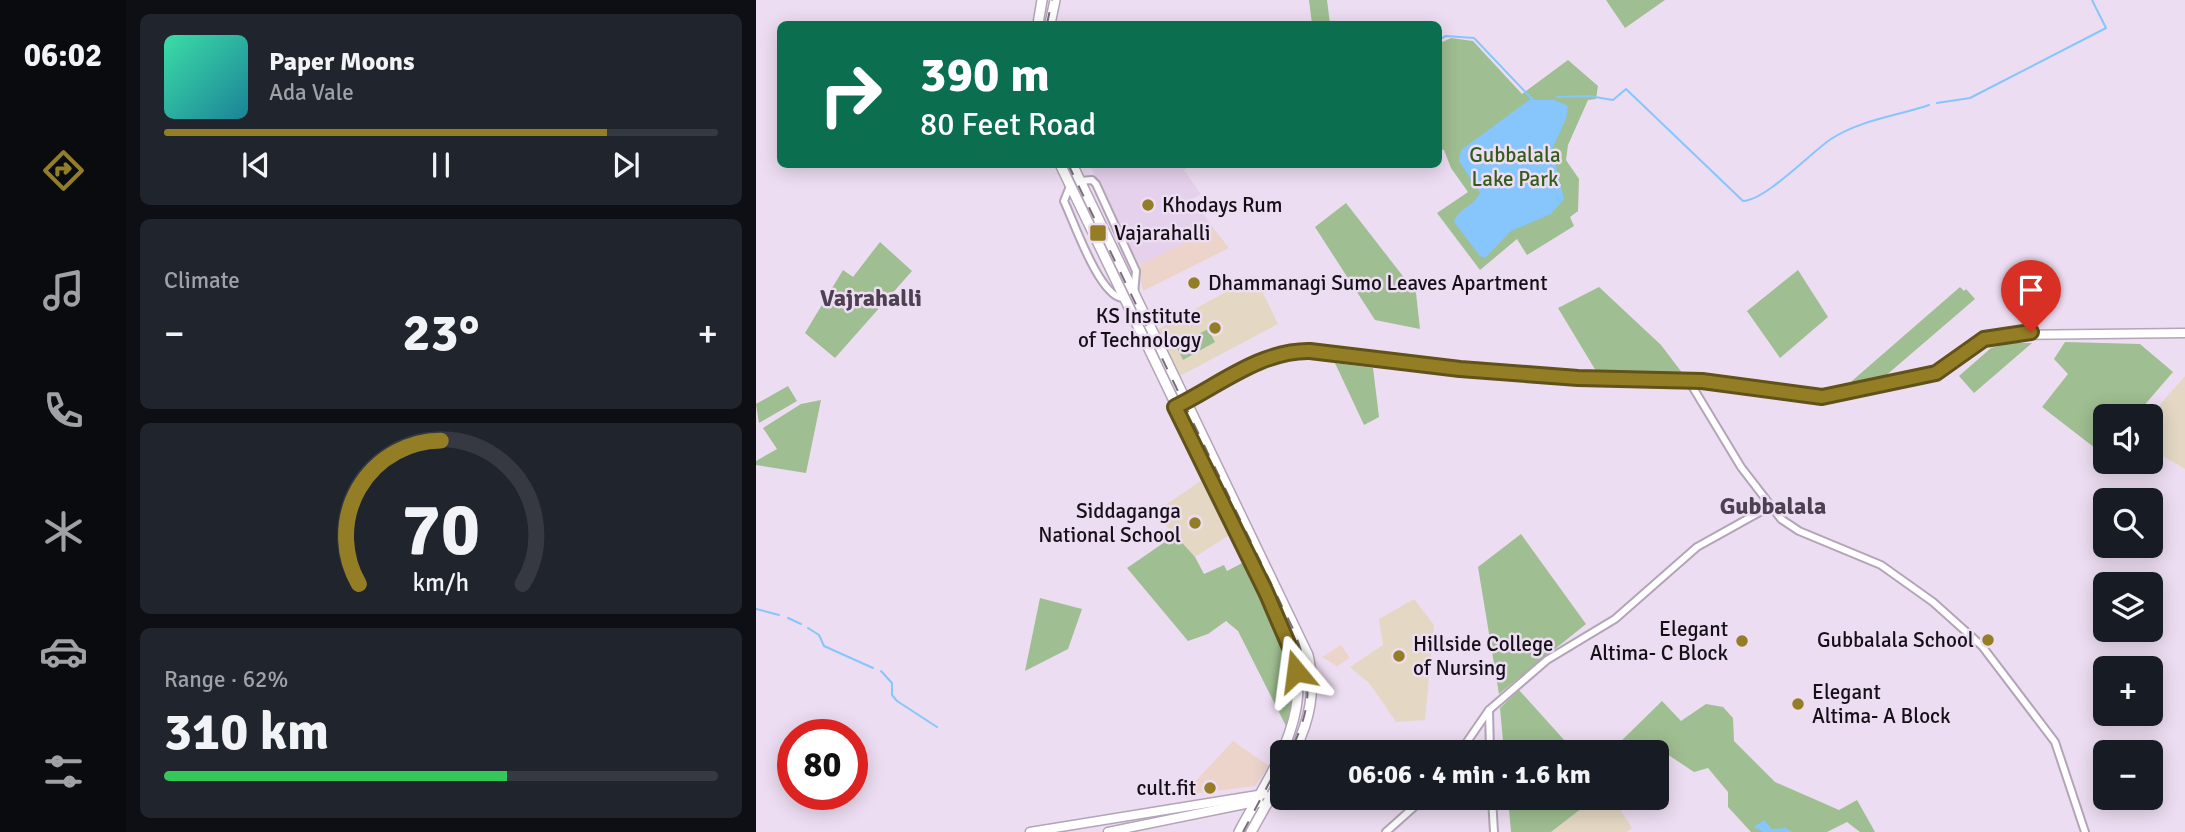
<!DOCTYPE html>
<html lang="en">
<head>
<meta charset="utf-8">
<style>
	body { margin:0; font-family:Signika,sans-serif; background:#20242c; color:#f1f3f6; height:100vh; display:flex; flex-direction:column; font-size:26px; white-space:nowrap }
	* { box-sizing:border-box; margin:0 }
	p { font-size:23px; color:#9ea1a6 }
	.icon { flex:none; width:38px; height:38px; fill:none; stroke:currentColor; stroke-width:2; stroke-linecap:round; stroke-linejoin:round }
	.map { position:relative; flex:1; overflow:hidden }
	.sheet { display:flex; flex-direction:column; gap:14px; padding:14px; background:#0d0f14; width:630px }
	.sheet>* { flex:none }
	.top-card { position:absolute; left:21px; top:21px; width:665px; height:147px; border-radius:10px; box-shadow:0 4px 18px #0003; background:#0b6e4f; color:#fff; overflow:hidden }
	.fabs { position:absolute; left:1337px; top:404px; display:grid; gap:14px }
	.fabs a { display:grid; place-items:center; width:70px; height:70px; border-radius:10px; background:#171b24; box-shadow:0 4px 18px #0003; font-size:35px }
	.speed { position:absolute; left:21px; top:719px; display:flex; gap:14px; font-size:35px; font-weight:700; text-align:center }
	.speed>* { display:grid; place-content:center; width:91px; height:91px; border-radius:50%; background:#171b24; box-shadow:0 4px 18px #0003; line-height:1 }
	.speed .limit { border:10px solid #d22; background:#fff; color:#111 }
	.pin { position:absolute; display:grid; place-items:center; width:60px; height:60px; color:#fff; margin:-72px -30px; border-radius:50% 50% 50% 0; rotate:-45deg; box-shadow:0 0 7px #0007 }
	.pin .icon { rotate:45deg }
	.me { position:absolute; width:77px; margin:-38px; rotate:344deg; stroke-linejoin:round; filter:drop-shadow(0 0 5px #0008) }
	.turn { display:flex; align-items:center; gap:24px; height:147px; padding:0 28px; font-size:32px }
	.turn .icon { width:91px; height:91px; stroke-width:2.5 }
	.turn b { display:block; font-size:49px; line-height:60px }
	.big { font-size:52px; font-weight:700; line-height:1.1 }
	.sheet .widget { flex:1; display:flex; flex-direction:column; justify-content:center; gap:10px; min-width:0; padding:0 24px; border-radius:10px; background:#20242c }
	.sheet .dial { align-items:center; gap:0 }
	.dial svg { height:182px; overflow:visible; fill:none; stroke:#363941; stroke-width:7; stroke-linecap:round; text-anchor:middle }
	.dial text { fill:#f1f3f6; stroke:none }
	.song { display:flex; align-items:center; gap:21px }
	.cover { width:84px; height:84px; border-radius:10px; background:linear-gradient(135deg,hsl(160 70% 55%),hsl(190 70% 35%)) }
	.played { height:7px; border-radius:4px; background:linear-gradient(90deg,#937e25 80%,#363941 80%) }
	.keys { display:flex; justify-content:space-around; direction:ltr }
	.heat { display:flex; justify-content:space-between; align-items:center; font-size:38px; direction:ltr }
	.charge { height:10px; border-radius:5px; background:linear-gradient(90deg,#34c759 62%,#363941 0) }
	.trip { position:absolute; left:514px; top:740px; width:399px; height:70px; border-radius:10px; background:#171b24; box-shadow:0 4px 18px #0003; font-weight:700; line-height:70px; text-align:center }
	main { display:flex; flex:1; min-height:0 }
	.tabs { display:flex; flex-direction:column; width:126px; justify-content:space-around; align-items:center; background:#090b0e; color:#9ea1a6 }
	.tabs .icon { width:49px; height:49px }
	.tabs .current { color:#937e25 }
	.tabs b { font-size:32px; color:#f1f3f6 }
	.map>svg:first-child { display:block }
</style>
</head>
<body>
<main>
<nav class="tabs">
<b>06:02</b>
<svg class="icon current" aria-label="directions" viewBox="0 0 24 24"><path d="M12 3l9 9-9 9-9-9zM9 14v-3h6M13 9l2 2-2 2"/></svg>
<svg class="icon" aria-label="music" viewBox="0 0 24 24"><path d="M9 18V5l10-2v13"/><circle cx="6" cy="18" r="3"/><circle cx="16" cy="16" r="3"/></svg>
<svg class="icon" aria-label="phone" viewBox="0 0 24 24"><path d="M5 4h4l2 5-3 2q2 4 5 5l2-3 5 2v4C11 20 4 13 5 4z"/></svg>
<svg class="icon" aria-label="climate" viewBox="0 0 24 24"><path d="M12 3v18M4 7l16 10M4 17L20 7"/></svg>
<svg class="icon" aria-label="car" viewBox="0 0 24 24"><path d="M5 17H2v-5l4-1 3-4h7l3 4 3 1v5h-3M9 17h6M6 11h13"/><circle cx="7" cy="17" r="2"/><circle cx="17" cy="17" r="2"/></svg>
<svg class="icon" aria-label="filters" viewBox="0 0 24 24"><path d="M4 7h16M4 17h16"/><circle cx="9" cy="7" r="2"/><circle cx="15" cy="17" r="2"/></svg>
</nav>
<section class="sheet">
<div class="widget">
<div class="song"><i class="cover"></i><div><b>Paper Moons</b><p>Ada Vale</p></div></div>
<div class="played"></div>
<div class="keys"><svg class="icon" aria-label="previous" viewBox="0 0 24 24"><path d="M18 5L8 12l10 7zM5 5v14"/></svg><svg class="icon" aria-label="pause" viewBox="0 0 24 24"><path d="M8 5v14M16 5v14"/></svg><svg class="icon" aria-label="next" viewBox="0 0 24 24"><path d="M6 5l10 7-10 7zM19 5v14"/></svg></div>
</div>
<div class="widget"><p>Climate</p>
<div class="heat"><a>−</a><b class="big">23°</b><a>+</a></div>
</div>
<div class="widget dial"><svg viewBox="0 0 100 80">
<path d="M14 69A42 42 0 1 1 86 69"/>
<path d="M14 69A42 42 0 0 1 50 6" stroke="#937e25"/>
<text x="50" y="56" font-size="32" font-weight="700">70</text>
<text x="50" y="72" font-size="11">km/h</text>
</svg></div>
<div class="widget"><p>Range · 62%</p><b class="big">310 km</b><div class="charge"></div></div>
</section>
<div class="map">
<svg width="1429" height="832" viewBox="0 0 1429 832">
	<rect width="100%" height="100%" fill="#edddf2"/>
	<g fill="#ecd4ca">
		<polygon points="458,229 473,248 387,291 381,266"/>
		<polygon points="585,645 594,658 581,666 566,657"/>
		<polygon points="477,741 513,766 499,786 427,795"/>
	</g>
	<polygon fill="#e6d1ec" points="334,165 435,165 428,170 445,194 437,199 458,229 381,266"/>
	<g fill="#e4d8c4">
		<polygon points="499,276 522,324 420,378 397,332"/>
		<polygon points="1429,376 1429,469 1395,449 1394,416"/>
		<polygon points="446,480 475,534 439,557 398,513"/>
		<polygon points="658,599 678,625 669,720 640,722 614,684 594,667 627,645 623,619"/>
		<polygon points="839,798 857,798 876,828 871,832 795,832"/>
	</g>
	<g fill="#9fbe91">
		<polygon points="553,0 571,0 574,24 556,24"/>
		<polygon points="850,0 909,0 869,28"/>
		<polygon points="695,38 717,41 766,94 812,60 842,86 840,99 832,100 812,145 810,160 823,179 822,211 814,217 818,226 771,255 761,239 724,270 681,213 712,192 695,168 688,150 683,149 682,44"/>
		<polygon points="590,203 660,293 664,329 619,320 559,227"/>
		<polygon points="124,242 156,271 79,358 49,333 87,270 97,277"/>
		<polygon points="1042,270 1072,317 1024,358 991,311"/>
		<polygon points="843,287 905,345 927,374 840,371 802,308"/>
		<polygon points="1204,287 1208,291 1210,289 1219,299 1127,378 1089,387"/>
		<polygon points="452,329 459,342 427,360 420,346"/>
		<polygon points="1309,342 1384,344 1417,372 1379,416 1349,416 1349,442 1339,448 1286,407 1312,374 1298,359"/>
		<polygon points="1253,343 1276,343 1218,393 1203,376 1235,348"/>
		<polygon points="579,363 617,368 623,417 608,425"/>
		<polygon points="32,386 41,401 3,423 0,404"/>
		<polygon points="65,400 50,473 0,465 0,461 21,449 7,428 45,404"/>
		<polygon points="765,534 830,624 743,694 722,567"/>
		<path d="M419,535L439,557L448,574L468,565L471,571L488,562C519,625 547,656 532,730L482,631L470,621L452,634L432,641L371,568Z"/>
		<polygon points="284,598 326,609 312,649 269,671"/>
		<polygon points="763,690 819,752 748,752 744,708"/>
		<polygon points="906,701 925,721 950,704 967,707 977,718 978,741 1019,782 1083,810 1101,800 1119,832 1104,832 1091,822 1071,832 995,832 972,807 972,792 952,768 938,772 911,754 901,762 901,752 866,752 860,746"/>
		<polygon points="752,798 839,798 795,832 755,832"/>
	</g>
	<g fill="#86c6fc">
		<path d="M773,100H798L812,106L810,119L796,149L808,199L795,214L755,231L729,258L724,256L698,222C703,208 718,206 724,193L703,161L705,150Z"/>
		<polygon points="1008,820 1016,829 1030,828 1036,832 1007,832 998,827"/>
	</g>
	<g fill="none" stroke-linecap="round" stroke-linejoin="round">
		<g stroke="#86c6fc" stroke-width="2">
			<polyline points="682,40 690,36 718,38 777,100"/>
			<path d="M801,97L833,96L857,100L870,89L987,201C1010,200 1053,154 1075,139C1104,120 1141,116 1173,105"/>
			<polyline points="1181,103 1214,98 1350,28 1336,0"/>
			<polyline points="0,609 23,615"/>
			<polyline points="32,618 45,624"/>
			<polyline points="52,628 63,635 68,646 117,668"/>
			<polyline points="125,671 136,683 136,695 141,701 181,727"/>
		</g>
		<defs>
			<g id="minor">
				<polyline points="324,181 336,180 340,184 380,271 378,294"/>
				<path d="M314,186L308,201C318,222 343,295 366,298"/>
				<polyline points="936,386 985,467 1025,519 1043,531 1125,565 1177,602 1226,646 1299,742 1329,832"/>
				<polyline points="733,710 734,752"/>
				<polyline points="704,752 733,710 791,660 859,619 941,547 1013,507"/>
				<polyline points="736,798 738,832"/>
				<polyline points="630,832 668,798"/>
			</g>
			<g id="major">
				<polyline points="419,407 510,358 547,351 704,369 823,378 946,381 1066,397 1180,373 1224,341 1241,335 1429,333"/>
				<polyline points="274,832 508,794"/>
				<polyline points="352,832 499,802 503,803"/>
			</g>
			<g id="highway">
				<polyline points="282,24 286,0"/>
				<polyline points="294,24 299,0"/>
				<path d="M304,164L510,592C520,613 531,634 538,656C556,719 511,779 483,832"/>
				<path d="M316,164L552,655C560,690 554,720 538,752"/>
				<polyline points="495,832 527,775"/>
			</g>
		</defs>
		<use href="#minor" stroke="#b3a4b8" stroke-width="10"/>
		<use href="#major" stroke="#b3a4b8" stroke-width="11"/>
		<use href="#highway" stroke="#b3a4b8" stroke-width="12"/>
		<use href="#minor" stroke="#fff" stroke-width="6"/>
		<use href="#major" stroke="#fff" stroke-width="8"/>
		<use href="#highway" stroke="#fff" stroke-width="9"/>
		<g stroke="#796e7c" stroke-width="2" stroke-dasharray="12 12" stroke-linecap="butt">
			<polyline points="291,24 296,0"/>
			<path d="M312,164L539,633C556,680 557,706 534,752"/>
			<polyline points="487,832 527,757"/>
		</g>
	</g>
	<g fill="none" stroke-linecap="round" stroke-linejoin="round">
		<defs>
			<path id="route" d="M540,671L538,657L510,592L419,407C462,386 505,350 554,351L704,369L822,378L946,381L1066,397L1180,373L1228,339L1275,332"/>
		</defs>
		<use href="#route" stroke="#605218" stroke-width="18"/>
		<use href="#route" stroke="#937e25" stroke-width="12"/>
	</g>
	<g fill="#937e25" stroke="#edddf2" stroke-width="2.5">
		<circle cx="392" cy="205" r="7"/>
		<rect x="333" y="224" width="18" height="18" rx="3.5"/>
		<circle cx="438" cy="283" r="7"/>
		<circle cx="459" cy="328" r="7"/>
		<circle cx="439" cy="523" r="7"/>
		<circle cx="1232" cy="640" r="7"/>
		<circle cx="986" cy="641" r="7"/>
		<circle cx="643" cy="656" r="7"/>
		<circle cx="1042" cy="704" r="7"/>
		<circle cx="454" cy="788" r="7"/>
	</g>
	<g text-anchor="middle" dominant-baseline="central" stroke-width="5" stroke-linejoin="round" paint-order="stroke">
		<g font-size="21" fill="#335c1b" stroke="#edddf2">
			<text x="759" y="155">Gubbalala<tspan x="759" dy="24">Lake Park</tspan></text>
		</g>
		<g font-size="21" fill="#150f17" stroke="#edddf2" text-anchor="start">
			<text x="406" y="205">Khodays Rum</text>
			<text x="358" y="233">Vajarahalli</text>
			<text x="452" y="283">Dhammanagi Sumo Leaves Apartment</text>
			<text x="445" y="316" text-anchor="end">KS Institute<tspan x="445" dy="24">of Technology</tspan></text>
			<text x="425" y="511" text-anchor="end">Siddaganga<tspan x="425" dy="24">National School</tspan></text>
			<text x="972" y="629" text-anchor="end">Elegant<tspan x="972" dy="24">Altima- C Block</tspan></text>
			<text x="1218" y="640" text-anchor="end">Gubbalala School</text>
			<text x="657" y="644">Hillside College<tspan x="657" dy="24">of Nursing</tspan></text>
			<text x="1056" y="692">Elegant<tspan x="1056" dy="24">Altima- A Block</tspan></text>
			<text x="440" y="788" text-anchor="end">cult.fit</text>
		</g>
		<g font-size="24" font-weight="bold" fill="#4d4051" stroke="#edddf2">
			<text x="115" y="298">Vajrahalli</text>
			<text x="1017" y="506">Gubbalala</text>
		</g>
	</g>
</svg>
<div class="fabs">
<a><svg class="icon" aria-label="sound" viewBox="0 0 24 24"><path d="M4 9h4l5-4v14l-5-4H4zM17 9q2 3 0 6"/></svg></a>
<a><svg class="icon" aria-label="search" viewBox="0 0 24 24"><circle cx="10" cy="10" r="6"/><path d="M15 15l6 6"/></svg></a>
<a><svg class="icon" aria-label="layers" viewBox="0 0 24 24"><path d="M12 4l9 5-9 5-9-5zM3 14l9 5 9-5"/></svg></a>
<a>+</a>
<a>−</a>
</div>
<div class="speed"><div class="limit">80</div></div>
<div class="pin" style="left:1275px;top:332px;background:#d93025"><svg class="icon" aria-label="arrive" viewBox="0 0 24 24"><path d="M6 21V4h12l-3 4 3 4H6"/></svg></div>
<svg class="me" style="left:540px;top:671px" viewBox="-20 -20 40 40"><path d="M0-17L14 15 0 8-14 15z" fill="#937e25" stroke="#fff" stroke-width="4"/></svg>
<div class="trip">06:06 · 4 min · 1.6 km</div>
<div class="top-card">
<div class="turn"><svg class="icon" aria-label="right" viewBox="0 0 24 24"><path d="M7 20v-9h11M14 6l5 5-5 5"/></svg><div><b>390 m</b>80 Feet Road</div></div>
</div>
</div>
</main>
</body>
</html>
